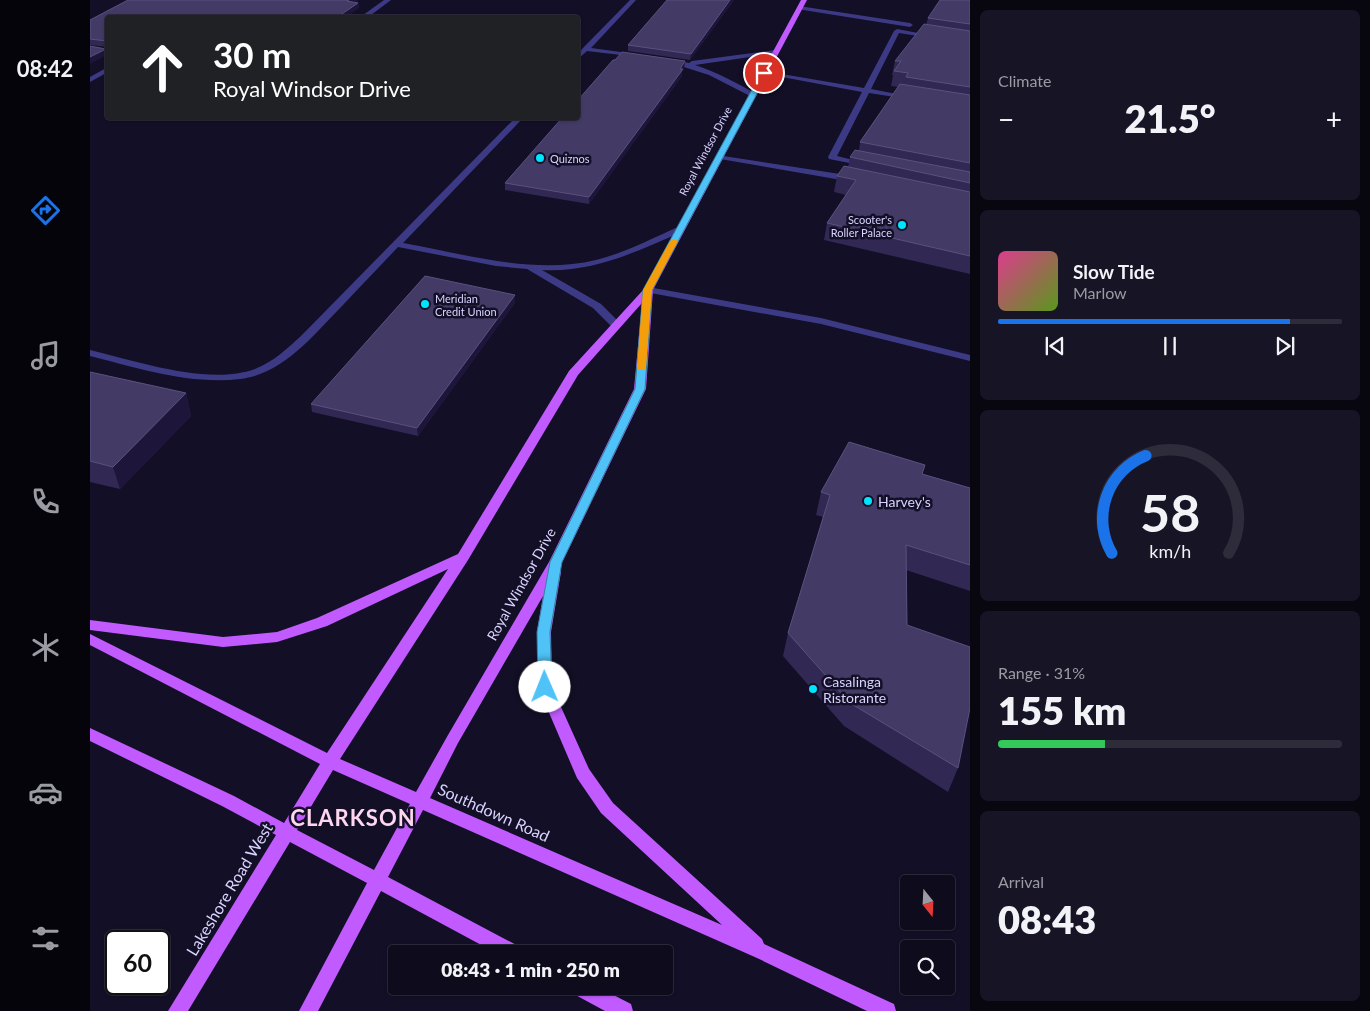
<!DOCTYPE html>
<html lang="en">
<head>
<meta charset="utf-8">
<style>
	body { margin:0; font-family:Lato,sans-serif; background:#171425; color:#f1f3f6; height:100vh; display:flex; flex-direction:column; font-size:19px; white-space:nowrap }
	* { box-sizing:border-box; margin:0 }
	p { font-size:16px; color:#9b9ba3 }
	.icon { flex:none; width:28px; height:28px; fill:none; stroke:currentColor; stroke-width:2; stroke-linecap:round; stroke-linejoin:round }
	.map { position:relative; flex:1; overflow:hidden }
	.panel { display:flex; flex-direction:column; gap:10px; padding:10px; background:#08060f; width:400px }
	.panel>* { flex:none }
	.banner { position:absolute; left:15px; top:15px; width:475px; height:105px; border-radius:5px; box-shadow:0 1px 4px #0004,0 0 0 1px #2e2b3b; background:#202124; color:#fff; overflow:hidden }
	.needle { width:32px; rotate:162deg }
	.tools { position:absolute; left:810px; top:875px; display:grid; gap:10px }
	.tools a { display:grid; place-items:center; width:55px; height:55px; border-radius:5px; background:#0e0b1c; box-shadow:0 1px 4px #0004,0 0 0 1px #2e2b3b; font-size:25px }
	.speed { position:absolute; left:15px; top:930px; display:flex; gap:10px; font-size:25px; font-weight:700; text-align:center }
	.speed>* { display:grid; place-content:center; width:65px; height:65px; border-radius:50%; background:#0e0b1c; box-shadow:0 1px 4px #0004,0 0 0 1px #2e2b3b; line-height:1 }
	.speed .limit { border:2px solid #111; border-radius:8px; background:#fff; color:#111 }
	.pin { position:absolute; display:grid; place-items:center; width:42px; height:42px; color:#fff; margin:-21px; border:2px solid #fff; border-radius:50%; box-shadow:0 1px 5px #0007 }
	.me { position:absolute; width:55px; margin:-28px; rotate:359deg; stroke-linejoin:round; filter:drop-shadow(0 0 4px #0008) }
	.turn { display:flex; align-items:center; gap:18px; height:105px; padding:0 25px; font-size:22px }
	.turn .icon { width:65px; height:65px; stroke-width:2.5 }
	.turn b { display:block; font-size:35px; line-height:42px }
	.big { font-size:38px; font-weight:800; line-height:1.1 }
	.panel .widget { flex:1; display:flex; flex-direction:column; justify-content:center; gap:8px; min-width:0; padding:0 18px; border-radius:8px; background:#171425 }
	.panel .dial { align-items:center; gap:0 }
	.dial svg { height:130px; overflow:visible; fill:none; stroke:#2e2b3b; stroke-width:7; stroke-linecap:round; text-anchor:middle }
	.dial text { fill:#f1f3f6; stroke:none }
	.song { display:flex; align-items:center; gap:15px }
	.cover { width:60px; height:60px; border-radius:8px; background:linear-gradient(135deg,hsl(330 70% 55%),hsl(90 70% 35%)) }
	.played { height:5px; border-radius:2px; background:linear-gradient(90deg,#1a73e8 85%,#2e2b3b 85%) }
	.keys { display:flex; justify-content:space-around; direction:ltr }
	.heat { display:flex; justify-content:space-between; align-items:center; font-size:28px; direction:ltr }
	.charge { height:8px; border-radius:4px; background:linear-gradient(90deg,#34c759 31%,#2e2b3b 0) }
	.trip { position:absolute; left:298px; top:945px; width:285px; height:50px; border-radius:5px; background:#0e0b1c; box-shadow:0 1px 4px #0004,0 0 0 1px #2e2b3b; font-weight:800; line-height:50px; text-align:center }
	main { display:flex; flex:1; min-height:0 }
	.menu { display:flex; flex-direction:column; width:90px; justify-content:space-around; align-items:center; background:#06040b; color:#9b9ba3 }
	.menu .icon { width:35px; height:35px }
	.menu .selected { color:#1a73e8 }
	.menu b { font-size:22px; color:#f1f3f6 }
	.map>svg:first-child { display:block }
</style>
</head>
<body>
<main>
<nav class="menu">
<b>08:42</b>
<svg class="icon selected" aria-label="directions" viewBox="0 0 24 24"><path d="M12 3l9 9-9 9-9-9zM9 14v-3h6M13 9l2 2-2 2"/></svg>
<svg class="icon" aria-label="music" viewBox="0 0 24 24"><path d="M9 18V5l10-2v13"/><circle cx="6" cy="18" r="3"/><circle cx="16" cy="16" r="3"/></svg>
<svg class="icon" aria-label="phone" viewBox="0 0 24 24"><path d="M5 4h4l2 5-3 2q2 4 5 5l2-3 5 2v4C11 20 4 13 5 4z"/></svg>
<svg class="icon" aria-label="climate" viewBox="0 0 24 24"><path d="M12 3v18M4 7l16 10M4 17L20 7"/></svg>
<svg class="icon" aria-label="car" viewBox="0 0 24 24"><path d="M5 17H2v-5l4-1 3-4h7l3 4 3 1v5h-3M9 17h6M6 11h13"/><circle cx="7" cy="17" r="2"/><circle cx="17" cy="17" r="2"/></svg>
<svg class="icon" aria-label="filters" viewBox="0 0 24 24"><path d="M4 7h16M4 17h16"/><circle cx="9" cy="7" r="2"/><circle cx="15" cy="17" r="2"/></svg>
</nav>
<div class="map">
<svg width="880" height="1011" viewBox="0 0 880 1011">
	<rect width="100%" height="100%" fill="#130f26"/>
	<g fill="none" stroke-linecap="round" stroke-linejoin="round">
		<g fill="#3d3a85" fill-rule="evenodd">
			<polygon points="294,0 301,0 277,18 269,18"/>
			<polygon points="540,0 546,0 501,48 546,54 548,55 548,57 497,51 488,59 488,54 493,48"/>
			<polygon points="709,6 820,23 823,25 820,27 707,9 707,7"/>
			<polygon points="807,29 844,36 841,38 809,33 781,89 822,97 818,99 779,93 747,156 779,164 775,166 739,159 738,157 772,92 670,73 674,71 774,88 804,31"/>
			<path d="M686,50L688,51V53L605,65C626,72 645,82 665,93V97H662L619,75L575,61L578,59L599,63L602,61Z"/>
			<polygon points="18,67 18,72 0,82 0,77"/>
			<path d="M425,118H433L313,243C375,254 443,275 506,260C534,253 561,239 588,227H594V231C548,251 503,273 452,270L511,304L530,323L531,325L530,327H522L503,308L437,269L406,266L308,247C290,266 271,286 253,305C224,334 194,374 150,379C100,385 48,368 0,356V350C47,361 118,386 165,369C183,362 198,348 211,336Z"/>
			<polygon points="627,155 763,176 767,179 763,182 630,159 627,159"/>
			<polygon points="558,287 731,318 880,355 880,361 731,324 555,292 555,288"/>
		</g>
		<g fill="#c25bff" fill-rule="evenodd">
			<path d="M711,0H717L563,290L556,389L469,569L471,572L461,632L462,687L499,769L523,803L672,939L674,944L804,1004L806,1011H777L667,958L333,810L298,877L432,948L435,954H408L291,891L228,1011H209L277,883L200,842L98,1011H78L186,835L132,806L0,741V728L144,796L194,823L230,764L0,645V634L237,753L358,569L237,626L187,642L133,647L0,630V620L133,637L187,632L227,618L368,554L479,371L554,289ZM552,303L544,389L459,562L358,735L326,792L250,759L378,560L488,375ZM453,596L447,632L448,687L487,778L511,813L632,925L340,798L368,743ZM243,770L320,804L284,870L207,830Z"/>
			<polygon points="478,986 506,986 541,1004 543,1011 515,1011 480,992"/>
		</g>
	</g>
	<g fill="#312854">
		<polygon points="38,0 268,0 265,2 268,3 269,8 18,18 18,47 0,45 0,20"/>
		<polygon points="644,0 600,60 538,51 538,45"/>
		<polygon points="880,0 880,274 734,240 737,223 756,195 744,192 747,176 758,167 760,157 769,150 770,142 808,87 801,86 803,75 802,75 805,61 836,25 838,18"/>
		<polygon points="595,61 594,68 592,71 592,76 499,204 415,190 415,183"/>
		<polygon points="425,303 328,436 222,412 221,404"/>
		<polygon points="0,372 96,393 101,416 30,489 0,482"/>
		<polygon points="833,474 880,488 880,591 816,570 817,625 868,768 858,792 754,726 693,656 698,633 733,517 726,515 731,492"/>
	</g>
	<g fill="#1d163a">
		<polygon points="259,0 268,0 258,7 257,1"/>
		<polygon points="640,0 644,0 600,60 601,54"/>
		<polygon points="268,3 269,8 256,18 246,18"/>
		<polygon points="16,49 17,55 0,64 0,57"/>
		<polygon points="595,61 594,68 592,71 592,76 499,204 499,197"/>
		<polygon points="425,295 425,303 328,436 327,428"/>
		<polygon points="96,393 101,416 30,489 23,467"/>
	</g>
	<g fill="#433a66" stroke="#5a527e">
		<polygon points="38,0 259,0 257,1 268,3 246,18 18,18 18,44 17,41 0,39 0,20"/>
		<polygon points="577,0 640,0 601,54 538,45"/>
		<polygon points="850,0 880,0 880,24 838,18"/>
		<polygon points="834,24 880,31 880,87 816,77 818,73 804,71 811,61 805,61"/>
		<polygon points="0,46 16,49 0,57"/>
		<polygon points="532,52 595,61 590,69 593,69 499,197 415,183 472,118 488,118 488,100 523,60 525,60"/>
		<polygon points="810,84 880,95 880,163 770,142"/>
		<polygon points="765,150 880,172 880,183 760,157"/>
		<polygon points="754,166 880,192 880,256 737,223 766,180 747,176"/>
		<polygon points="335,276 425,295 327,428 221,404"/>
		<polygon points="0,372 96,393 23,467 0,461"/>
		<polygon points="759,442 835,465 832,474 880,488 880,565 816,545 817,625 880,647 880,708 868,768 760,703 698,633 740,495 731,492"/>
	</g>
	<polygon fill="#4fc3f7" stroke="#337fa1" points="674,71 678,73 562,290 555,389 472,562 460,632 462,687 460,691 455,692 450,691 448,687 447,632 460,562 545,389 553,290 671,73"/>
	<polygon fill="#f59e0b" points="584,239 588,241 562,290 556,367 555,369 548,369 547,367 553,290 580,241"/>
	<g fill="#00e5ff" stroke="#130f26" stroke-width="2">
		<circle cx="450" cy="158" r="5"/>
		<circle cx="812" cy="225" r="5"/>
		<circle cx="335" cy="304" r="5"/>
		<circle cx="778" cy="501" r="5"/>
		<circle cx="723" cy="689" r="5"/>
	</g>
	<g text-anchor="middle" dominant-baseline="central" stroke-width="5" stroke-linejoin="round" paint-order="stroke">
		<g font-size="11" fill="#d9d4ff" stroke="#130f26">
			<text transform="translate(615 151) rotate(-62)">Royal Windsor Drive</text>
		</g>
		<g font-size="11" fill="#d9d4ff" stroke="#130f26" text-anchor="start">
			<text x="460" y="158">Quiznos</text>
			<text x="802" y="219" text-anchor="end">Scooter's<tspan x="802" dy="13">Roller Palace</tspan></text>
			<text x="345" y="298">Meridian<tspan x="345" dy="13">Credit Union</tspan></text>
		</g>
		<g font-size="14" fill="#d9d4ff" stroke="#130f26" text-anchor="start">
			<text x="788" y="501">Harvey's</text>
			<text x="733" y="681">Casalinga<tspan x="733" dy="16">Ristorante</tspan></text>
		</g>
		<g font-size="14" fill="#d9d4ff" stroke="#130f26">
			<text transform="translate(431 584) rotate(-61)">Royal Windsor Drive</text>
		</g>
		<g font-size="16" fill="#d9d4ff" stroke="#130f26">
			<text transform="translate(404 812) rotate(24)">Southdown Road</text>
			<text transform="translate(139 889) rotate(-59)">Lakeshore Road West</text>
		</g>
		<g font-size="22" font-weight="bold" letter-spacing="1" fill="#ffd6f0" stroke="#130f26">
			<text x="263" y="817">CLARKSON</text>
		</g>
	</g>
</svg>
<div class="tools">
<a><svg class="needle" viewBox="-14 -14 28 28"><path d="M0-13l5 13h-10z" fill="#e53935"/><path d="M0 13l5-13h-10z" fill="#9b9ba3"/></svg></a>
<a><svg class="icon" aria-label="search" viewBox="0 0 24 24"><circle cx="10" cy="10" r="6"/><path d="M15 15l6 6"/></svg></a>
</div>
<div class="speed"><div class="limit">60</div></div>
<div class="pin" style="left:674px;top:73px;background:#d93025"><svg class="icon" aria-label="arrive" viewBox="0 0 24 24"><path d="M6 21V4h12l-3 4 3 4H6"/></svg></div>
<svg class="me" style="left:455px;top:687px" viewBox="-20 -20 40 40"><circle r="19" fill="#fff"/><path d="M0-13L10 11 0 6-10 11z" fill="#4fc3f7"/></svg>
<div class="trip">08:43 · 1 min · 250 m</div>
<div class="banner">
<div class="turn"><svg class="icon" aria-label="ahead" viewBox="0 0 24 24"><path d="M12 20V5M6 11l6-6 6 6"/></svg><div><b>30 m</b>Royal Windsor Drive</div></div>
</div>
</div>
<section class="panel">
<div class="widget"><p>Climate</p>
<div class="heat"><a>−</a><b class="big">21.5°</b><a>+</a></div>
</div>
<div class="widget">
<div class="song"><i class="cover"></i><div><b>Slow Tide</b><p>Marlow</p></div></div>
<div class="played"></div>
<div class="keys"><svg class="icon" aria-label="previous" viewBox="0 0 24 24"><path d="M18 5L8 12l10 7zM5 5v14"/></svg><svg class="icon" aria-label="pause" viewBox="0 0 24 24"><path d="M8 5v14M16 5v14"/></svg><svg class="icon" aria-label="next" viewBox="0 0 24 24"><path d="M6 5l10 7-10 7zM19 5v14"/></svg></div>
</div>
<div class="widget dial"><svg viewBox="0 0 100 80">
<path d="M14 69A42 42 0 1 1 86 69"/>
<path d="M14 69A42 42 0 0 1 35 9" stroke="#1a73e8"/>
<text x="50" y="56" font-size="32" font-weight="700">58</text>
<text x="50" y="72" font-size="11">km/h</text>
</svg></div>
<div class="widget"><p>Range · 31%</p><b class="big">155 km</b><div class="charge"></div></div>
<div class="widget"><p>Arrival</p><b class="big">08:43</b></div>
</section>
</main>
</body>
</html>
